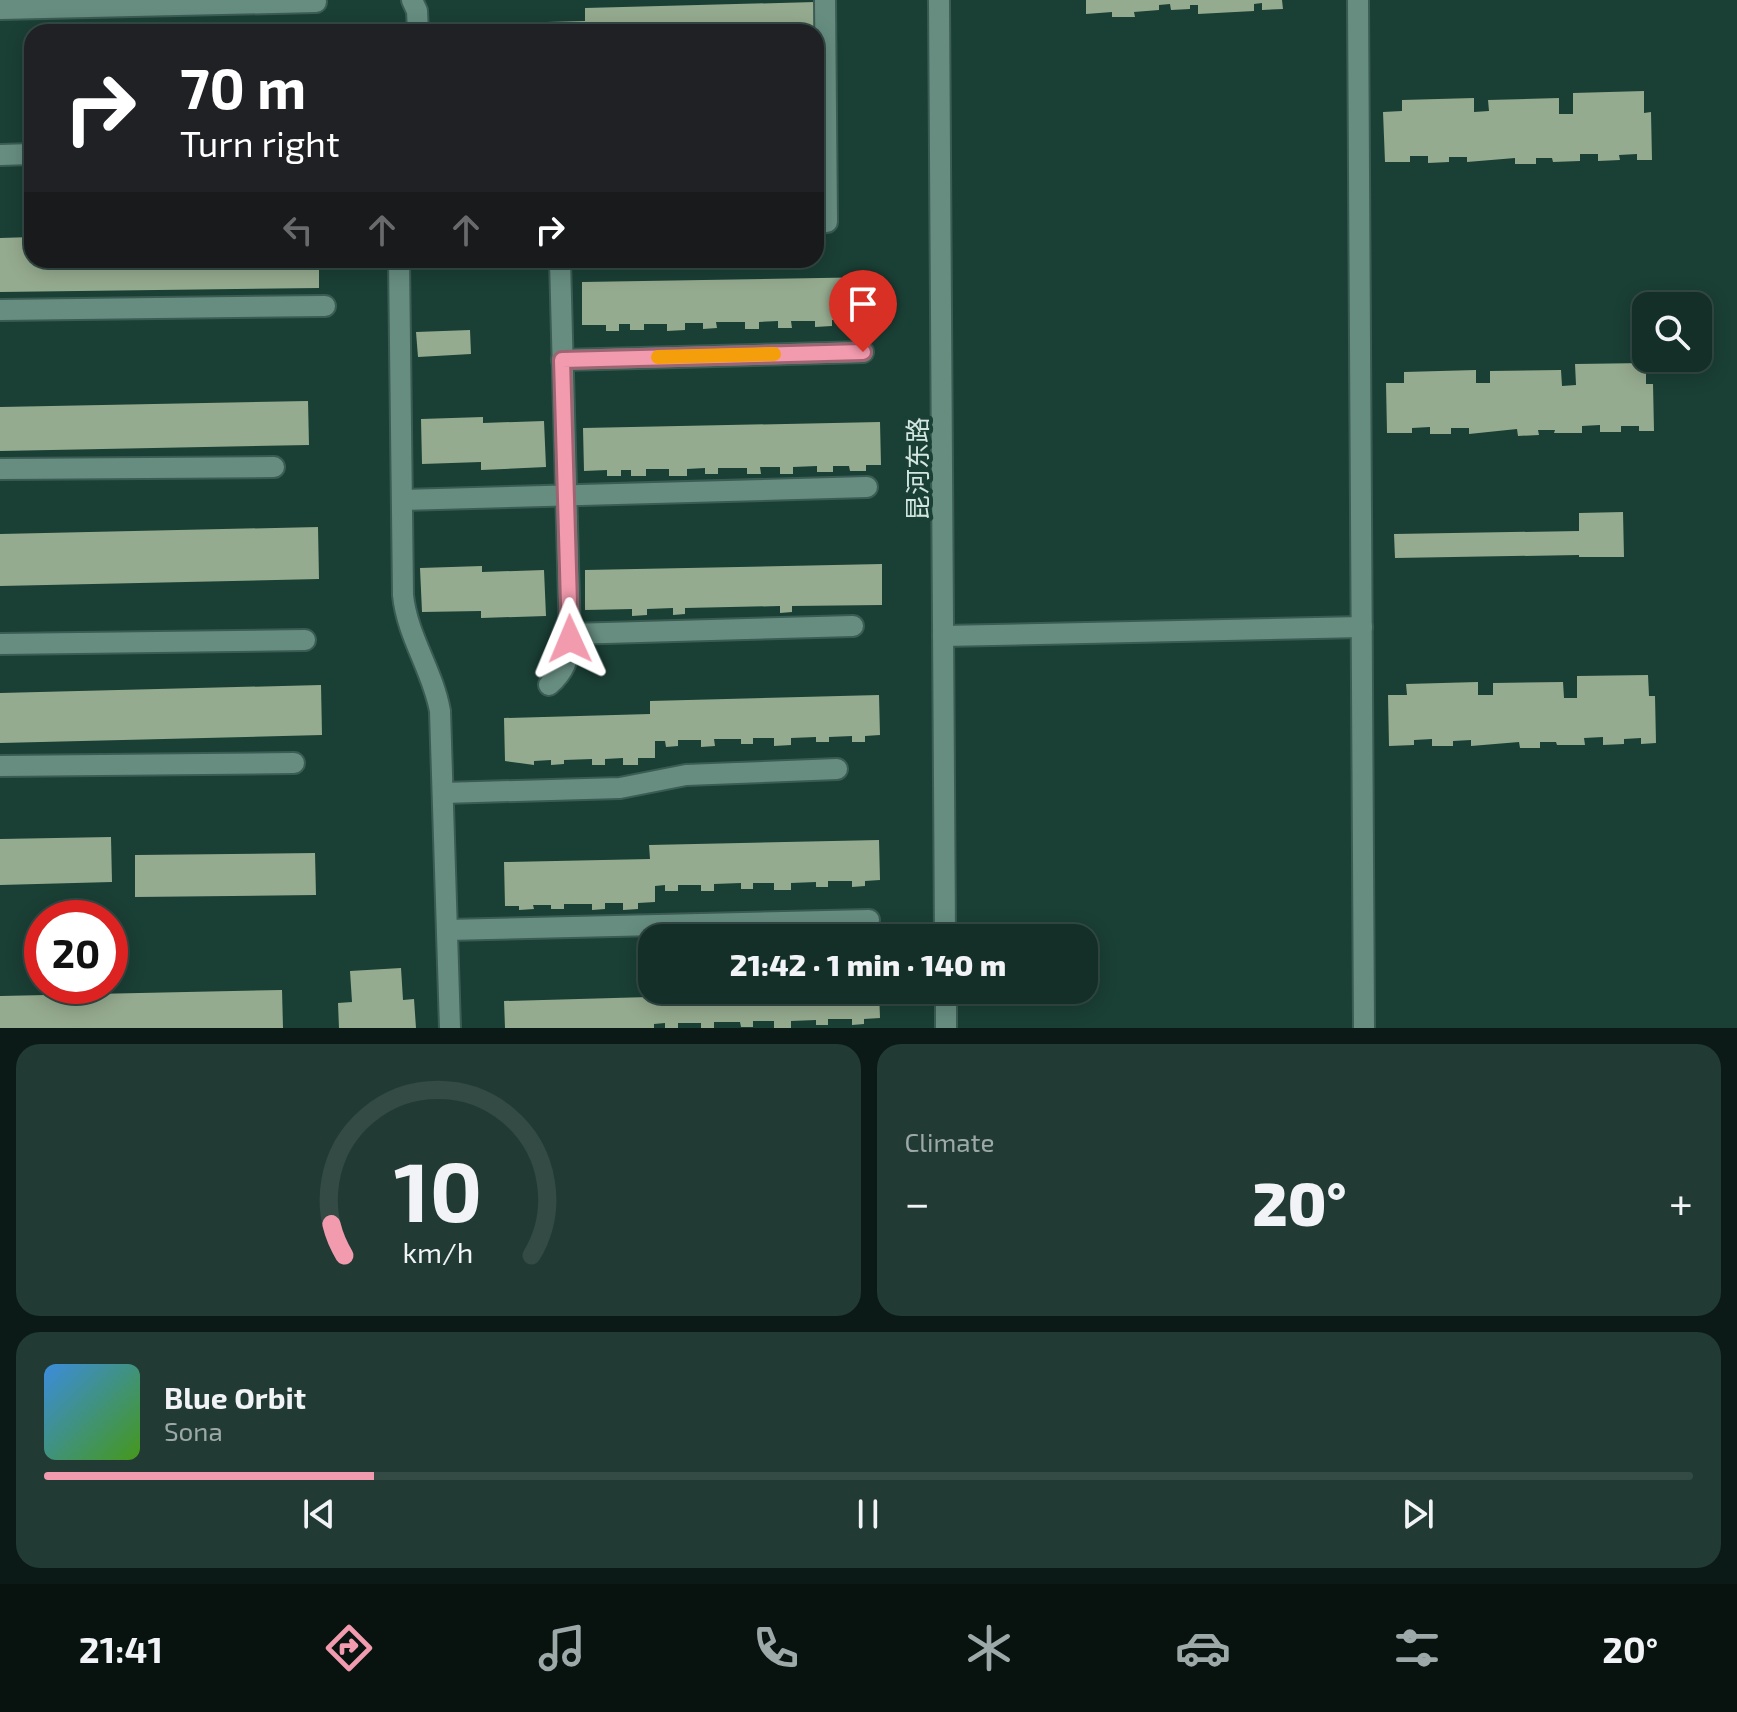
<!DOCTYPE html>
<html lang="en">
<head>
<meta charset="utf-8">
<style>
	body { margin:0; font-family:"Exo 2","Noto Sans SC",sans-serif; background:#213b34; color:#f1f3f6; height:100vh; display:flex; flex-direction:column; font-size:30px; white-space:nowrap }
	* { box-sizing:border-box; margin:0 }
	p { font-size:26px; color:#9da9a8 }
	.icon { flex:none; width:44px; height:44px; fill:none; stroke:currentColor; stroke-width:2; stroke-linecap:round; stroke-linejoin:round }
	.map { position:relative; height:1028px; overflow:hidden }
	.details { display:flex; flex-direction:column; gap:16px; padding:16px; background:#0b1a16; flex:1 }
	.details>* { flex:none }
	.top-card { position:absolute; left:24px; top:24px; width:800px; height:244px; border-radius:24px; box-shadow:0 4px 20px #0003,0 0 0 2px #334a45; background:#202124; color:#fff; overflow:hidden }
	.fabs { position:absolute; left:1632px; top:292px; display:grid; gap:16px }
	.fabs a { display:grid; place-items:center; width:80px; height:80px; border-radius:16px; background:#142f28; box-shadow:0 4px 20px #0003,0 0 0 2px #334a45; font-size:40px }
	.speed { position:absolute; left:24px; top:900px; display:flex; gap:16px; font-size:40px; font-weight:700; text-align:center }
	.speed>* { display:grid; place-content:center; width:104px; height:104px; border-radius:50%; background:#142f28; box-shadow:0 4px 20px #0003,0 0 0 2px #334a45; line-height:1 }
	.speed .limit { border:12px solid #d22; background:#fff; color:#111 }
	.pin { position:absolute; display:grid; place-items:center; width:68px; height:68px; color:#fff; margin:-82px -34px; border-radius:50% 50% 50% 0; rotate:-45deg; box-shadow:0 0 8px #0007 }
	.pin .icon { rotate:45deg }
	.me { position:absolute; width:88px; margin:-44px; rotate:359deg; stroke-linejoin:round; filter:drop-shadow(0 0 6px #0008) }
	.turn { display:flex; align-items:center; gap:28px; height:168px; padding:0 24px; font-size:36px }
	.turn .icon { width:104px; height:104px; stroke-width:2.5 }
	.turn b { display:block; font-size:56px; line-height:68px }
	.lanes { display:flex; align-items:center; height:76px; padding:0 24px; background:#0003; justify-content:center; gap:40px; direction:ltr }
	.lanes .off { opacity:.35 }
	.big { font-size:60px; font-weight:800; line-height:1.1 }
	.details .card { flex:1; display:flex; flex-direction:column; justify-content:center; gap:12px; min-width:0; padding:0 28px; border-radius:24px; background:#213b34 }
	.details .dial { align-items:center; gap:0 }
	.dial svg { height:208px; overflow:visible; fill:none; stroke:#334a45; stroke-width:7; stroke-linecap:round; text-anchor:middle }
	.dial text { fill:#f1f3f6; stroke:none }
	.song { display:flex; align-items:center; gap:24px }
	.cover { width:96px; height:96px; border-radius:12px; background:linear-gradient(135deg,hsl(210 70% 55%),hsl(100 70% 35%)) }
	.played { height:8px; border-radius:4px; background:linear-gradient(90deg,#f29aae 20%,#334a45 20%) }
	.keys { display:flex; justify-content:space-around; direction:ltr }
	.heat { display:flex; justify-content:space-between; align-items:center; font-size:44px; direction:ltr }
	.details .tiles { flex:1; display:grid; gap:16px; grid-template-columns:1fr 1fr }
	.card:last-child { grid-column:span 2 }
	.trip { position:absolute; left:638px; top:924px; width:460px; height:80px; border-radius:24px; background:#142f28; box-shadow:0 4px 20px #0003,0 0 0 2px #334a45; font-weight:800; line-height:80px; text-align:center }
	.menu { display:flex; height:128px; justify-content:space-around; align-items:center; background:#081310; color:#9da9a8 }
	.menu .icon { width:56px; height:56px }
	.menu .current { color:#f29aae }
	.menu b { font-size:36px; color:#f1f3f6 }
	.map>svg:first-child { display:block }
</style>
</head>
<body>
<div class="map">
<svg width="1737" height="1028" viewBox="0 0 1737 1028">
	<rect width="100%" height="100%" fill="#1a3f35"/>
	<g fill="#95ab8f">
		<polygon points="1086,0 1282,0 1283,9 1262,10 1262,3 1254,4 1254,11 1198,14 1198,5 1190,5 1190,9 1171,10 1170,4 1159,5 1159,10 1134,12 1135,17 1112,17 1112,12 1086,14"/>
		<polygon points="815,2 815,32 434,32 434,25 585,21 585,8"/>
		<polygon points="1644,91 1644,113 1651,112 1652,160 1637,160 1637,154 1619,155 1620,160 1598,161 1598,154 1580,154 1580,161 1553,162 1552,158 1536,158 1536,164 1515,164 1515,158 1467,162 1467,157 1449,157 1449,162 1428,163 1428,156 1410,156 1410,162 1385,162 1383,112 1402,111 1402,100 1474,98 1474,112 1489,111 1488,100 1559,98 1559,114 1573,114 1573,93"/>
		<polygon points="32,237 32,260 319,260 319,288 0,292 0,238"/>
		<polygon points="878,277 879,319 864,320 864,325 848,325 848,320 832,320 832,326 815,327 815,321 791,321 792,328 778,328 778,321 759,322 759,329 745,329 745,322 716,322 717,328 703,329 703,323 685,323 685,330 667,331 667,324 644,324 644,330 630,330 630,324 619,324 619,331 606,331 606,325 582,325 582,282"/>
		<polygon points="470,330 471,354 418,357 416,332"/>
		<polygon points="1646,363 1646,384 1653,384 1654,431 1639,431 1639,426 1621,426 1621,432 1600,432 1600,425 1582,426 1582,433 1554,433 1555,430 1538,430 1539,435 1518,436 1517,429 1469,434 1469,428 1451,428 1451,434 1430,434 1430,427 1412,428 1412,433 1387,433 1386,383 1404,383 1404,372 1476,370 1476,383 1490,383 1490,371 1561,370 1562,386 1576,385 1575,364"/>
		<polygon points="308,401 309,445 0,451 0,407"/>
		<polygon points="483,417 483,423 544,421 546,467 481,470 481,462 422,464 421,419"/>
		<polygon points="880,422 881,465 866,465 866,471 850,471 849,466 833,466 833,472 817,472 817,466 793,467 793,474 780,474 780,467 760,467 761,474 747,474 747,468 718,468 718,474 705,474 705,468 687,469 687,476 669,476 669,469 646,469 646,476 631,476 631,470 621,470 621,476 607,476 607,470 584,471 583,428"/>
		<polygon points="1623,512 1624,557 1579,557 1579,555 1395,558 1394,534 1579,531 1579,513"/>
		<polygon points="318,527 319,579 0,586 0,534"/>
		<polygon points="882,564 882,605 792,606 792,612 780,613 780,606 685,608 685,614 673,615 673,608 647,609 647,615 632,616 632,609 585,610 585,570"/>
		<polygon points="482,566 482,572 544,570 546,616 481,618 481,611 422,612 420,568"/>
		<polygon points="1648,675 1649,696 1655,696 1656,743 1641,744 1641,738 1624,739 1624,744 1603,745 1603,737 1584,738 1585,745 1557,745 1556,742 1540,742 1540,748 1520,748 1519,742 1471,746 1471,740 1453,741 1453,746 1432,746 1432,739 1414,740 1414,745 1389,746 1388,695 1407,695 1406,684 1478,682 1478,695 1493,695 1493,683 1563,682 1564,698 1577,698 1577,676"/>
		<polygon points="321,685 322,735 0,743 0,693"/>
		<polygon points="879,695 880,735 865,736 865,742 852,742 852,736 829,737 829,742 816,742 816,737 791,738 791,745 774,746 774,738 753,738 753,744 741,744 741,739 714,739 715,746 701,747 701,740 678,740 678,746 666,747 665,741 655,741 655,758 638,758 638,765 623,765 623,758 605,759 605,765 592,765 592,759 564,760 564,764 551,765 551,760 534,761 534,765 505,761 504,718 650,714 650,701"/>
		<polygon points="111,837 112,882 0,885 0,839"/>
		<polygon points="879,840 880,880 865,881 865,886 852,887 852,881 828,881 828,887 816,887 816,882 791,883 791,890 774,890 774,883 753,883 753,889 741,889 741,883 714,884 714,891 701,891 701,885 678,885 678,891 665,891 665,885 655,886 655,902 638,903 638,909 623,910 623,903 605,903 605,909 592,910 592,904 564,904 564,909 551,909 551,905 533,905 534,909 519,910 519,906 505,906 504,862 650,859 649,845"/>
		<polygon points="315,853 316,895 135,897 135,855"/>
		<polygon points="401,968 403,1000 414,999 416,1028 339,1028 338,1003 352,1002 350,971"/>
		<polygon points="649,983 652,983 652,990 879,990 880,1018 864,1019 864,1024 852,1025 852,1019 828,1019 828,1025 816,1025 816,1020 791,1021 791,1028 774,1028 774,1021 753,1021 753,1027 741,1027 740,1022 714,1022 714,1028 701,1028 701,1023 678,1023 678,1028 665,1028 665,1023 654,1024 654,1028 505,1028 504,1001 649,997"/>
		<polygon points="282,990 283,1028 0,1028 0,996"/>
	</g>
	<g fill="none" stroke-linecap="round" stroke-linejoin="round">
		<defs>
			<g id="minor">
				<polyline points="412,0 417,11 418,32"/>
				<polyline points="939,0 945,938"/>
				<polyline points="1358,0 1364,1028"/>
				<polyline points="0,9 316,2"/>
				<polyline points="0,155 32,154"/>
				<polyline points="816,222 827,222 825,0"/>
				<path d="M399,260L403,595C407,636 433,671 440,711L450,1028"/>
				<polyline points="0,310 325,306"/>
				<polyline points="562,360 863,352"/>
				<polyline points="0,469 274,467"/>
				<polyline points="402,500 867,487"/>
				<polyline points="570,634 853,626"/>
				<polyline points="943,636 1362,627"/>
				<polyline points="0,644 305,640"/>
				<path d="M549,685C564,672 569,659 570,639L560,260"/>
				<polyline points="0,766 294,763"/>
				<polyline points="443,793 620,788 686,775 837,769"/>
				<polyline points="447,930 869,920"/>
				<polyline points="946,990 946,1028"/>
			</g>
		</defs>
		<use href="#minor" stroke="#3b5c53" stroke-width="24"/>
		<use href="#minor" stroke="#678d81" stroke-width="20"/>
	</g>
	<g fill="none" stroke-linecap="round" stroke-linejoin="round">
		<defs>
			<polyline id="route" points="570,639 562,360 863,352"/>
		</defs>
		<use href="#route" stroke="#9d6471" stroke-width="20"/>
		<use href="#route" stroke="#f29aae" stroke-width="14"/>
		<polyline stroke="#f59e0b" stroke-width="14" points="658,357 774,354"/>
	</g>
	<g text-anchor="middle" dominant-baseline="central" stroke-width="8" stroke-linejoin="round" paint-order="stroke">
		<g font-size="26" fill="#d1e6df" stroke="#1a3f35">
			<text transform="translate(916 469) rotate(-90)">昆河东路</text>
		</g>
	</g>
</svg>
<div class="fabs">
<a><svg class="icon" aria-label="search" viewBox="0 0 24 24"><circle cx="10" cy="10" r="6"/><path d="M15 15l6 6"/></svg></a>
</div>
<div class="speed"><div class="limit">20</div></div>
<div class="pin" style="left:863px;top:352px;background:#d93025"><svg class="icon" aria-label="arrive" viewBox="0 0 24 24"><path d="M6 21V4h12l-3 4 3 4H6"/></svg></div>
<svg class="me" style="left:570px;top:639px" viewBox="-20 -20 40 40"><path d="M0-17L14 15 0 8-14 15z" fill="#f29aae" stroke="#fff" stroke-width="4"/></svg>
<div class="trip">21:42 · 1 min · 140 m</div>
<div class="top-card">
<div class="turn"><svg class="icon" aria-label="right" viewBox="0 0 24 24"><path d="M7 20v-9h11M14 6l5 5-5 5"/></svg><div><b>70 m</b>Turn right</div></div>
<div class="lanes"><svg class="icon off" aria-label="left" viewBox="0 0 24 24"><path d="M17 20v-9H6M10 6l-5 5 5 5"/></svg><svg class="icon off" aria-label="ahead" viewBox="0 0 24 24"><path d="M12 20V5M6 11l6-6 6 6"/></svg><svg class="icon off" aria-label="ahead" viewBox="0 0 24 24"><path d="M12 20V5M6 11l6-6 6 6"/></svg><svg class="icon" aria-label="right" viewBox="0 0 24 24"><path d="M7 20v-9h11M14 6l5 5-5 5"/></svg></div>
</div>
</div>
<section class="details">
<div class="tiles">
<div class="card dial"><svg viewBox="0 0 100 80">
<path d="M14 69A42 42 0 1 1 86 69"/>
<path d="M14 69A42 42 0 0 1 9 57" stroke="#f29aae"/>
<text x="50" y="56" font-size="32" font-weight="700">10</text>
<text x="50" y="72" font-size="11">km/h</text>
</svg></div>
<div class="card"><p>Climate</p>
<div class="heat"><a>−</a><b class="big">20°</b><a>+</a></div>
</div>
<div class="card">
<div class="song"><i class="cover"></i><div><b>Blue Orbit</b><p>Sona</p></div></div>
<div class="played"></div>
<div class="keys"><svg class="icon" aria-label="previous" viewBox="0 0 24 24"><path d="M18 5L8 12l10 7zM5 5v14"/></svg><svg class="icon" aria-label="pause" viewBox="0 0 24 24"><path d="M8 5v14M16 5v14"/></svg><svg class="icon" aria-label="next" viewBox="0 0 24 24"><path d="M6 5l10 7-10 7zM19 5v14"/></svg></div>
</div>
</div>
</section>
<nav class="menu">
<b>21:41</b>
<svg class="icon current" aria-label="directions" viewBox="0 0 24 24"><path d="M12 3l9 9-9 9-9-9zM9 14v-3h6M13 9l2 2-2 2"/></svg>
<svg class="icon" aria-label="music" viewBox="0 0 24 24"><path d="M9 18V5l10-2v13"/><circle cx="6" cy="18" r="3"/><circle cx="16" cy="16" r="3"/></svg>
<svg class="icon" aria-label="phone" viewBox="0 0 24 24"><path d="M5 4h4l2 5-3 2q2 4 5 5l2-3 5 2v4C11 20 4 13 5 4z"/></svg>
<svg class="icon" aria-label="climate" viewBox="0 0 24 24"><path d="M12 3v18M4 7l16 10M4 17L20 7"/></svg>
<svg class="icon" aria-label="car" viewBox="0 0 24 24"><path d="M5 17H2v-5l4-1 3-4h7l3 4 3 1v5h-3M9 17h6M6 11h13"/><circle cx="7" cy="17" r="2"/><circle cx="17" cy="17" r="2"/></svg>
<svg class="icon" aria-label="filters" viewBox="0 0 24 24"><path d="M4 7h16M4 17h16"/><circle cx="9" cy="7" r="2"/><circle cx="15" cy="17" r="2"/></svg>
<b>20°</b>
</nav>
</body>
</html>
